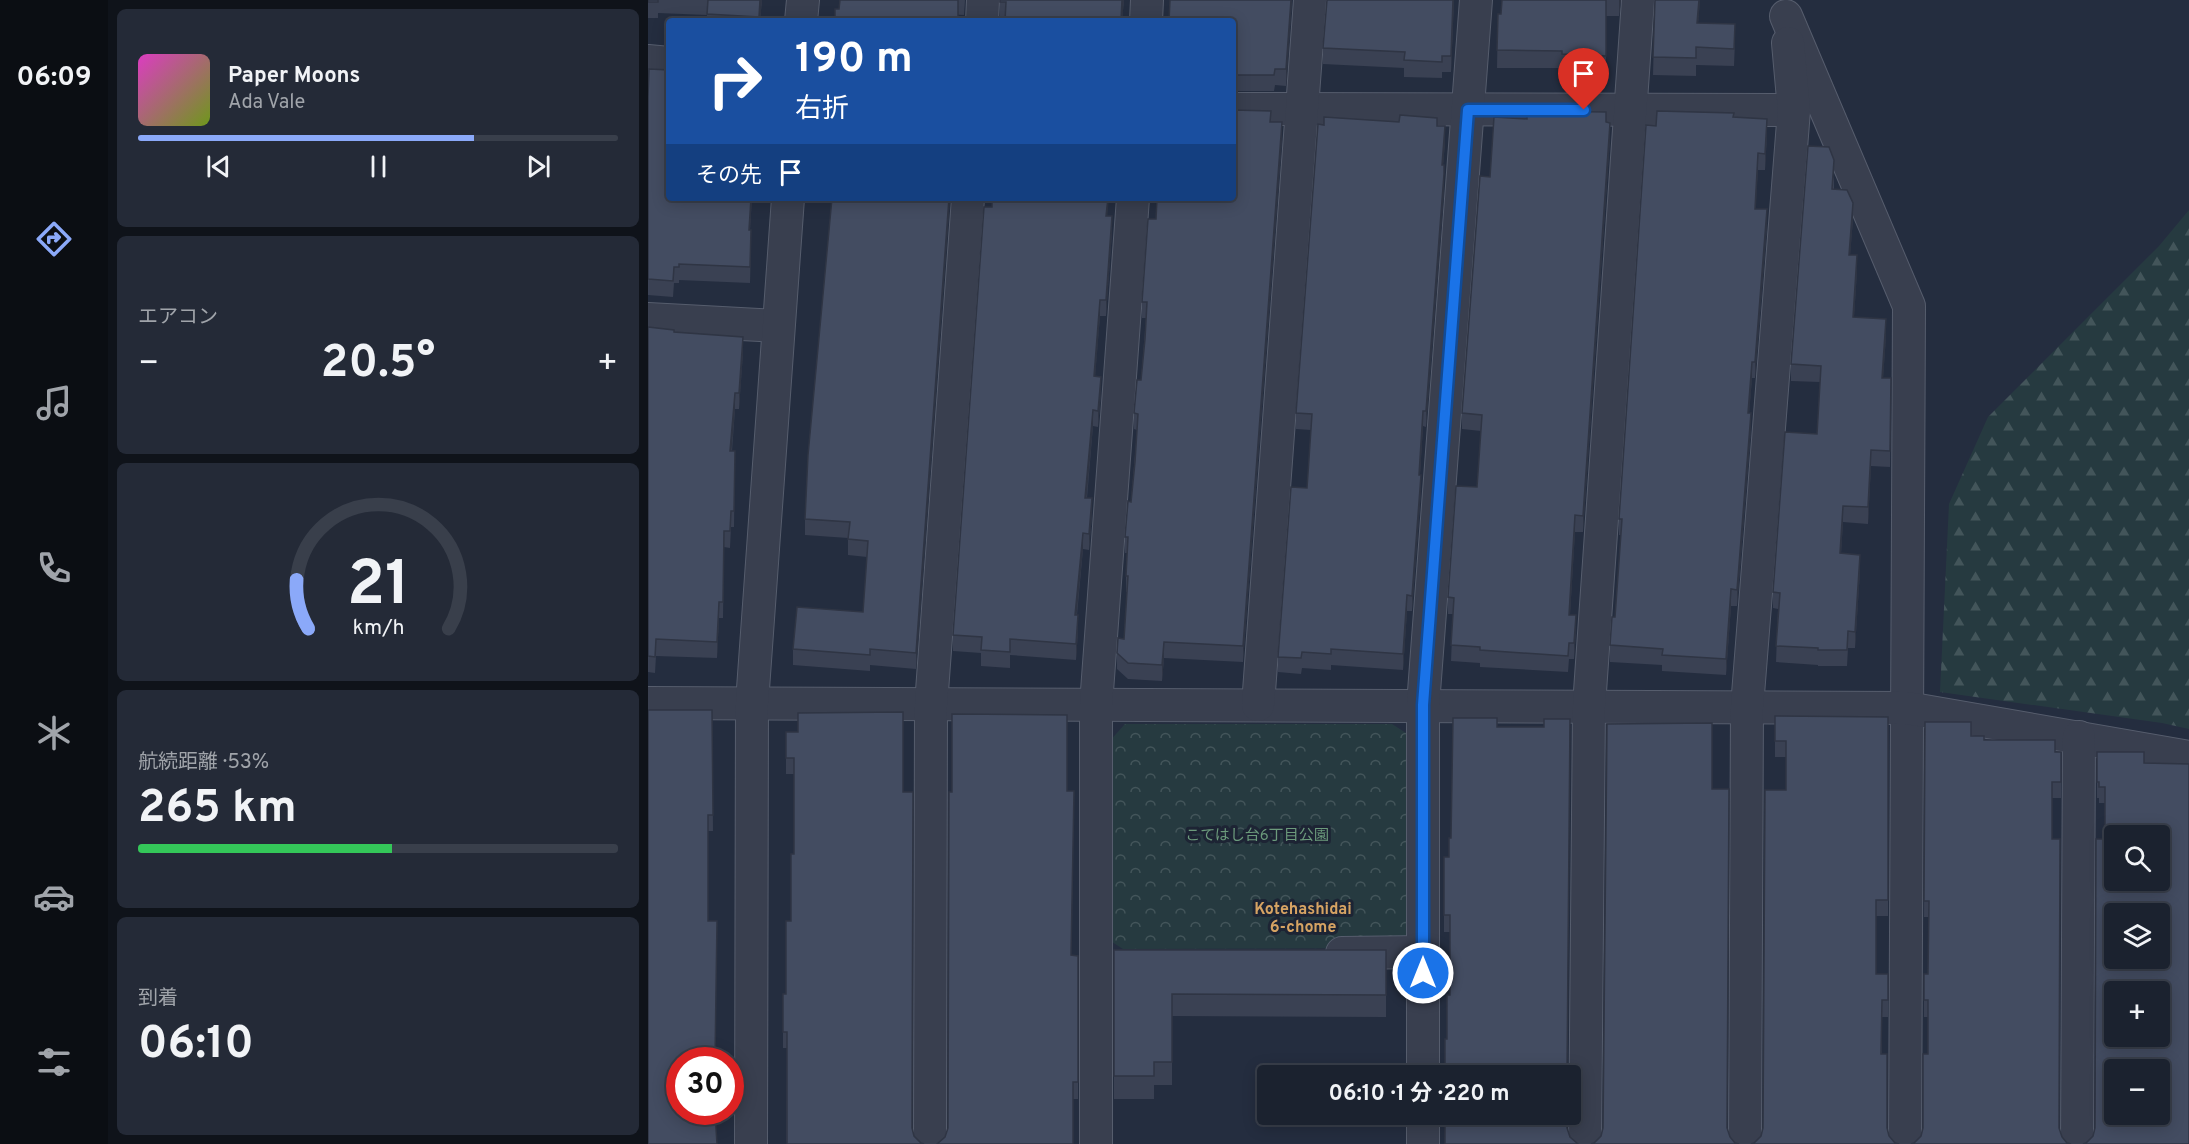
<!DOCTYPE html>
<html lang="ja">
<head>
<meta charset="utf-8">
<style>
	body { margin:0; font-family:Overpass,"Noto Sans JP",sans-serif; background:#242a37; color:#f1f3f6; height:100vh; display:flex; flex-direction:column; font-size:22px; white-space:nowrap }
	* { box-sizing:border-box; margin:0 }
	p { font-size:20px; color:#a0a4aa }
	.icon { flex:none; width:33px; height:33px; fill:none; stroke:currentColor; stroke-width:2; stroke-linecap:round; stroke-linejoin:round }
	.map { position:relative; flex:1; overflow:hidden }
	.sheet { display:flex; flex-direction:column; gap:9px; padding:9px; background:#0f131a; width:540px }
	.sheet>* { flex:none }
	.banner { position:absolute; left:18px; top:18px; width:570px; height:183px; border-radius:6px; box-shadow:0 3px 15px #0003,0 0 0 2px #393f4b; background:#1a4fa0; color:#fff; overflow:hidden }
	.fabs { position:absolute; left:1456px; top:825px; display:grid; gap:12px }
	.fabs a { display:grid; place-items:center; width:66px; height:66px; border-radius:6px; background:#1b222f; box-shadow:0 3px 15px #0003,0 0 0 2px #393f4b; font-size:30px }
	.speed { position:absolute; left:18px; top:1047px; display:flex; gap:12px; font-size:30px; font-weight:700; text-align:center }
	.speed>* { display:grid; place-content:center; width:78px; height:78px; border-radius:50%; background:#1b222f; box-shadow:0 3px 15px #0003,0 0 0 2px #393f4b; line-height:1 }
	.speed .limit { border:9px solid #d22; background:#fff; color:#111 }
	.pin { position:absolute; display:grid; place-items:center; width:51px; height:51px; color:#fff; margin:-62px -26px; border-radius:50% 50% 50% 0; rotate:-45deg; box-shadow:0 0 6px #0007 }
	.pin .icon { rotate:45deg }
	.me { position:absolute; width:66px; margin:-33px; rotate:0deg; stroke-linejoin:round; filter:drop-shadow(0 0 4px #0008) }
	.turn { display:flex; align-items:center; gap:21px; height:126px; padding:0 30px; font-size:27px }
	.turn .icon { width:78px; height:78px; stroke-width:2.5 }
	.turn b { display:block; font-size:42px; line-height:51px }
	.then { display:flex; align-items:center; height:57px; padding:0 30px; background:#0003; gap:12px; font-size:22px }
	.big { font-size:45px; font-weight:700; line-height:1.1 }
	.sheet .card { flex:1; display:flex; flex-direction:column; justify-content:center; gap:9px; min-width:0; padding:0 21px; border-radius:9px; background:#242a37 }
	.sheet .dial { align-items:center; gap:0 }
	.dial svg { height:156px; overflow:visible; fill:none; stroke:#393f4b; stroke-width:7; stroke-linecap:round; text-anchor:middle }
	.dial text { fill:#f1f3f6; stroke:none }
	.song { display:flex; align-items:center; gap:18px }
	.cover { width:72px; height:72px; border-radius:9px; background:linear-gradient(135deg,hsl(310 70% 55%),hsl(80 70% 35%)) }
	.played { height:6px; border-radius:3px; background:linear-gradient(90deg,#8ba9f9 70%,#393f4b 70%) }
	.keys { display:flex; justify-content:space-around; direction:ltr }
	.heat { display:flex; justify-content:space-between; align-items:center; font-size:33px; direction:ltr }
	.charge { height:9px; border-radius:4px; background:linear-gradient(90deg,#34c759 53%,#393f4b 0) }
	.trip { position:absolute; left:609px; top:1065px; width:324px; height:60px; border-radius:6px; background:#1b222f; box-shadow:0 3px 15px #0003,0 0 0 2px #393f4b; font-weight:700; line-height:60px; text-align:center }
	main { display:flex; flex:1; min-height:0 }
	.tabs { display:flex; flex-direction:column; width:108px; justify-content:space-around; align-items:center; background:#0b0e13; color:#a0a4aa }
	.tabs .icon { width:42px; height:42px }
	.tabs .active { color:#8ba9f9 }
	.tabs b { font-size:27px; color:#f1f3f6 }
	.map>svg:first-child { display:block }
</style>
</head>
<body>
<main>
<nav class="tabs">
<b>06:09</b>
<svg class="icon active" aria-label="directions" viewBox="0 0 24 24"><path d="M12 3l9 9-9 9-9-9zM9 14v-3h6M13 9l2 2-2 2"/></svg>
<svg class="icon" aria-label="music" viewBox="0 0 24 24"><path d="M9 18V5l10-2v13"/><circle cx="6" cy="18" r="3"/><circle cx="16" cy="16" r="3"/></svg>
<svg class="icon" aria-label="phone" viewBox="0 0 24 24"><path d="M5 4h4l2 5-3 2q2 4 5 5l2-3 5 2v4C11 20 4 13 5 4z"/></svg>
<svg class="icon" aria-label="climate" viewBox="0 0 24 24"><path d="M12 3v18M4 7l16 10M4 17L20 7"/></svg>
<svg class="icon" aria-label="car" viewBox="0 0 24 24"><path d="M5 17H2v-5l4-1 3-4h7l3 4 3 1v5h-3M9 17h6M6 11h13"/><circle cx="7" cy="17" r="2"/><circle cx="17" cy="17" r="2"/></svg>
<svg class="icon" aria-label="filters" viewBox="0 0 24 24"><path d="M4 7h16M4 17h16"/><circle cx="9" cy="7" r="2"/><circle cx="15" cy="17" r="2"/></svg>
</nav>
<section class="sheet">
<div class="card">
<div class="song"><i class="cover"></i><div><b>Paper Moons</b><p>Ada Vale</p></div></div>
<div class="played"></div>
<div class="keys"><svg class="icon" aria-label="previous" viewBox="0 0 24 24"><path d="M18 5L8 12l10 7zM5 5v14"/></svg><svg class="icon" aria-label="pause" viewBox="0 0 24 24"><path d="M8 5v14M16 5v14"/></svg><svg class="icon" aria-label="next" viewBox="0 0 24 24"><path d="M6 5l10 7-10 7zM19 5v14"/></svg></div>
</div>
<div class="card"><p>エアコン</p>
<div class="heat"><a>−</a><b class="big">20.5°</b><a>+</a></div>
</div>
<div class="card dial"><svg viewBox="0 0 100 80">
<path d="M14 69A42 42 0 1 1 86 69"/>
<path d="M14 69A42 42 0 0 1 8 44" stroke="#8ba9f9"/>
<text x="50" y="56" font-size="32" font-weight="700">21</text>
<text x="50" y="72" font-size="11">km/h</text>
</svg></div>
<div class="card"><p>航続距離 · 53%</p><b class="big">265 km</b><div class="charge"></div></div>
<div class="card"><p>到着</p><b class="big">06:10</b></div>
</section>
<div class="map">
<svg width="1541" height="1144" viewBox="0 0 1541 1144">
	<defs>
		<pattern id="forest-firs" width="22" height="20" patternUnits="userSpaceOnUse" patternTransform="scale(1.5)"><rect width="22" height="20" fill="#263a40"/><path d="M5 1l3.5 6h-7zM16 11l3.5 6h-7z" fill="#43555a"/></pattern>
		<pattern id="park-crowns" width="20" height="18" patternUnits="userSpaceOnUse" patternTransform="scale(1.5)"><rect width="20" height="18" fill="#263a40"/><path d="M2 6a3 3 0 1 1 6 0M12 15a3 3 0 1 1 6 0" fill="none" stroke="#43555a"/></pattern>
	</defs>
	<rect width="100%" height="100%" fill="#242d3f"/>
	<polygon fill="url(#forest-firs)" points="1541,210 1541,729 1514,723 1292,692 1301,504 1340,417 1511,246"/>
	<polygon fill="url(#park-crowns)" points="477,724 744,724 758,733 760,936 750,948 475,949 458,938 460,743"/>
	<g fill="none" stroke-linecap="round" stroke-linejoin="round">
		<defs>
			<g id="minor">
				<polyline points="1138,16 1261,306 1257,1144"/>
				<polyline points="153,21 155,0"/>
				<polyline points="334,21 335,0"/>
				<polyline points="498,21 499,0"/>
				<polyline points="0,61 21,63"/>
				<polyline points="585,109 1146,110"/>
				<polyline points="0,319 130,326"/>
				<polyline points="0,703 1259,708 1541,757"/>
				<polyline points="610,705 662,0"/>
				<polyline points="694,953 775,952"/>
				<polyline points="775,1076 775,705 828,0"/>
				<polyline points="775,1114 775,1144"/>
				<polyline points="103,1144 104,703 140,198"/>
				<polyline points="282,1144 283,705 320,198"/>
				<polyline points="448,1144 448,705 485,198"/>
				<polyline points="937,1144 941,706 990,0"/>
				<polyline points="1097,1144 1099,707 1146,110 1140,43"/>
				<polyline points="1429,1144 1431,737"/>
			</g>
		</defs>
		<use href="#minor" stroke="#565d6d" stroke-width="34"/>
		<use href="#minor" stroke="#393f4f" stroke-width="32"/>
	</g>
	<g fill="#3a4153">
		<polygon points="0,0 114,0 112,21 59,21 59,15 10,13 10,18 0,18"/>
		<polygon points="192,0 317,0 316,15 191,9"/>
		<polygon points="352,0 476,0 474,21 357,21 357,18 352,17"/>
		<polygon points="522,0 644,0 638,86 627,85 626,91 585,91 585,21"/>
		<polygon points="806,0 803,72 794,72 794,78 756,77 756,68 675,64 675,48"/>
		<polygon points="854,0 973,0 971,16 958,16 958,73 914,71 914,68 849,68 850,14 853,14"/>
		<polygon points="1007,0 1052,0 1050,23 1087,41 1086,66 1048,65 1048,76 1005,75"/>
		<polygon points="0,96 21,198 104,198 102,230 103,246 102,283 31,280 31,283 26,283 25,297 0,295"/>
		<polygon points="1086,117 1119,135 1117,170 1110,170 1107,209 1119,226 1107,378 1104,378 1101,413 1103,429 1089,606 1083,606 1078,675 1014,671 1014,665 962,662 962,645 967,617 973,535 971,535 971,519 1008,126"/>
		<polygon points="623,122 634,139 595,662 516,658 514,681 480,679 469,669 469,653 476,639 479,592 478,592 478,576 479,553 477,553 477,537 483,502 489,430 486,429 486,413 493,380 498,318 494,318 494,302 508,219"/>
		<polygon points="958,122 962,139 935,532 927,532 922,615 928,631 926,659 921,659 920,672 832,667 832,663 803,661 805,614 800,614 800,597 829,487 833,431 814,429 814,413 842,177"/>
		<polygon points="789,126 797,142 795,165 796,165 796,190 778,427 775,426 772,475 773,491 764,611 759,611 755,670 683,665 683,670 654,668 653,674 630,672 630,657 659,488 663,430 648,429 648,413"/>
		<polygon points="1186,176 1186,189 1205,219 1202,255 1209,271 1206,317 1238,336 1235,378 1243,378 1242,467 1223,466 1220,524 1195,522 1193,554 1212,571 1207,648 1200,648 1199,666 1170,666 1170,665 1128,662 1130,609 1125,608 1125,592 1169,434 1172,382 1143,381 1143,364"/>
		<polygon points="184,198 302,198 268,669 222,665 222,671 145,665 145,649 215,612 219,557 200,555 200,538 157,535 157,519"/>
		<polygon points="459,216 464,232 458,316 452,316 447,376 453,393 450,427 445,426 439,498 444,515 441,550 435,549 429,615 430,631 428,660 362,655 362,668 333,666 333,653 305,651 305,635"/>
		<polygon points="0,327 26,332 95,353 91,409 87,409 84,451 87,451 86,527 83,527 82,548 76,547 75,618 71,618 69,658 8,656 7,673 0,672"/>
		<polygon points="64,710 65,831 60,831 60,921 67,1117 0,1144"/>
		<polygon points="255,712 138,1144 139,1048 135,1048 135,994 138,994 143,921 146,854 146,774 138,774 138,732 150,732"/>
		<polygon points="1127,716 1240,717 1240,916 1228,916 1228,974 1240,974 1240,1017 1234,1017 1234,1054 1239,1129 1241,1136 1247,1143 1106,1143 1113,1136 1115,1128 1138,790 1138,757 1127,757"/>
		<polygon points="922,719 799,1039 802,995 802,932 796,932 796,857 801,857 803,838 849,727 896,727"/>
		<polygon points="1277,722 1336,740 1407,752 1413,752 1413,798 1404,798 1404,839 1411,1128 1414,1137 1419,1143 1266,1143 1273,1136 1275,1128 1280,1054 1280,1017 1276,1017 1276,974 1280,974 1281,917 1276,917"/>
		<polygon points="1449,752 1496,763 1541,1144 1438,1143 1445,1136 1447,1128 1457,839 1457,803 1451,803 1451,798 1449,798"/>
		<polygon points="419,791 423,955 430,956 430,1099 425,1099 290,1144 297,1137"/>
		<polygon points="466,950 738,950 738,1017 524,1016 524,1085 506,1085 506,1099 466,1099"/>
	</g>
	<g fill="#2f3544">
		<polygon points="112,0 114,0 112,21 111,21"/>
		<polygon points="474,0 476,0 474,21 473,21"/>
		<polygon points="643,0 644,0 638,86 638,69"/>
		<polygon points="805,0 806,0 803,72 803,56"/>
		<polygon points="971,0 973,0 971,16"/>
		<polygon points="1051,0 1052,0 1049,41 1049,23"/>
		<polygon points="1119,119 1119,135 1117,170 1117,154"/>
		<polygon points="634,122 634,139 595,662 595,646"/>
		<polygon points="962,123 962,139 935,532 935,516"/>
		<polygon points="797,126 797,142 794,181 794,165"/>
		<polygon points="1110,153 1110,170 1107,226 1107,209"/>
		<polygon points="796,174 796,190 778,427 778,411"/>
		<polygon points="103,198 104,198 101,246 101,230"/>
		<polygon points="301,198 302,198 268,669 268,653"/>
		<polygon points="460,198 461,198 458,232 458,216"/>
		<polygon points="1205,203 1205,219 1201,271 1201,255"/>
		<polygon points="1119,209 1119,226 1107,378 1107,362"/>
		<polygon points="464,216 464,232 458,316 458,300"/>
		<polygon points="103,230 103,246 102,283 102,267"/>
		<polygon points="1209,255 1209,271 1205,334 1205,317"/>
		<polygon points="452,300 452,316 446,392 446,376"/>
		<polygon points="1238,319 1238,336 1234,394 1234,378"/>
		<polygon points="95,337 95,353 91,409 91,393"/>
		<polygon points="1104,362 1104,378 1100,429 1100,413"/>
		<polygon points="453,377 453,393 450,427 450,411"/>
		<polygon points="87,393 87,409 82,467 82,451"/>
		<polygon points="445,410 445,426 437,514 437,498"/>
		<polygon points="775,411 775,426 771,491 771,475"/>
		<polygon points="1103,413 1103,429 1089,606 1089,590"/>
		<polygon points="1223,450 1223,466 1220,524 1220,507"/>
		<polygon points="773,475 773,491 764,611 764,596"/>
		<polygon points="444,498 444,515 441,550 441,534"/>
		<polygon points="1195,506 1195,522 1192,570 1192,553"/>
		<polygon points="927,515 927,532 921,631 921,615"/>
		<polygon points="435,533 435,549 427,631 427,615"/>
		<polygon points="1212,555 1212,571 1207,648 1207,632"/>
		<polygon points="1083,589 1083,606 1078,675 1078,659"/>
		<polygon points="759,595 759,611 755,670 755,654"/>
		<polygon points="71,602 71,618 69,658 69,642"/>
		<polygon points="430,615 430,631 428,660 428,644"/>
		<polygon points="928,615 928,631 926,659 926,643"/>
		<polygon points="516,642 516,658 514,681 514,665"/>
	</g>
	<g fill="#434c61" stroke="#2f3544" stroke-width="1.5" fill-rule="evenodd">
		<rect x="0" y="0" width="10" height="2"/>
		<polygon points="60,0 112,0 111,17 59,14"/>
		<polygon points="192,0 310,0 310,21 187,21 187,9 191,9"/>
		<polygon points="352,0 474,0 473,21 357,21 358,2 352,2"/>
		<polygon points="522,0 643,0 638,69 627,69 626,75 585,75 585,21 521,21"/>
		<polygon points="679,0 805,0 803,56 794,56 794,62 756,60 757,52 675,48"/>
		<polygon points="854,0 958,0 958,56 914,54 914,51 849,50 850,14 853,14"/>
		<polygon points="1007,0 1051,0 1049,23 1087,24 1086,49 1048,47 1048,58 1005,57"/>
		<polygon points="1,69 21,70 21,198 103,198 101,230 103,230 102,267 31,264 31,267 26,267 25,281 0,279 0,96"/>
		<polygon points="585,110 623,111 622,122 634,122 595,646 516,642 514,665 480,663 469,653 470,638 476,639 480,576 478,576 480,537 477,537 480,501 483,502 487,462 490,414 486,413 489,380 493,380 497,339 499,302 494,302 500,219 508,219 509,198 585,198"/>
		<polygon points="879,111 958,112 958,122 962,123 935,516 927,515 921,615 928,615 926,643 921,643 920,656 832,650 832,647 803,645 806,598 800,597 808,486 829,487 834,415 814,413 832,176 842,177 846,117 879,119"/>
		<polygon points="1009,111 1086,113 1085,117 1119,119 1117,154 1110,153 1107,209 1119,209 1107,362 1104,362 1100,413 1103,413 1089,590 1083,589 1078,659 1014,655 1015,649 962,645 964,617 967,617 974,519 971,519 998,125 1008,126"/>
		<polygon points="752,115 789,118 789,126 797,126 794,165 796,165 796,174 778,411 775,411 771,475 773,475 764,596 759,595 755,654 683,649 683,654 654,652 653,658 630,657 643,487 659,488 664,414 648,413 670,124 676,125 676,117 751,122"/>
		<polygon points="1160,146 1181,147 1186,160 1184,189 1199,190 1205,203 1201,255 1209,255 1205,317 1238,319 1234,378 1243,378 1242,451 1223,450 1220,507 1195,506 1192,553 1212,555 1207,632 1200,631 1199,650 1170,650 1170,648 1128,646 1132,593 1125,592 1137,432 1169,434 1173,366 1143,364"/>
		<polygon points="184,198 301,198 268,653 222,649 222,655 145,649 149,607 215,612 220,541 200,539 202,522 157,519 160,455"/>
		<polygon points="344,198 460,198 458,216 464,216 458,300 452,300 446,376 453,377 450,411 445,410 437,498 444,498 441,534 435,533 427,615 430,615 428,644 362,639 362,652 333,650 334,637 305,635 336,207 344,207"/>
		<polygon points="0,327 26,330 26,332 95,337 91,393 87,393 82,451 87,451 86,511 83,511 82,531 76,531 75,602 71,602 69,642 8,639 7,657 0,656"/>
		<polygon points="0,710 64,710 65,815 60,815 60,921 69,921 67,1060 32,1060 32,1112 67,1112 69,1144 0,1144"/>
		<polygon points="255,712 255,792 265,792 264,1128 266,1136 273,1143 276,1144 139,1144 139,1032 135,1032 135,994 138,994 138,921 143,921 143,854 146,854 146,758 138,758 138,732 150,732 150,713"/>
		<polygon points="304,714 419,715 419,791 426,791 423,955 430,956 430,1082 425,1082 425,1144 289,1144 297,1137 300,1128 301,792 304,792"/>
		<polygon points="1127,716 1240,717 1240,900 1228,900 1228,974 1240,974 1240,1000 1234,1000 1233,1054 1239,1054 1239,1128 1241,1136 1247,1143 1251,1144 1103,1144 1106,1143 1113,1136 1115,1128 1117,790 1138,790 1138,741 1127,741"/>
		<polygon points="805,718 849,718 849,727 896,727 896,719 922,719 919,1076 797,1076 797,1039 799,1039 799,995 802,995 802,915 796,915 796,857 801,857 801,838 803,838"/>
		<polygon points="1277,722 1323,722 1323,736 1336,736 1336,740 1407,740 1407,752 1413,752 1413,782 1404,782 1404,839 1412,839 1411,1128 1414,1137 1419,1143 1423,1144 1263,1144 1266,1143 1273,1136 1275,1128 1275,1054 1280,1054 1280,1000 1276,1000 1276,974 1280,974 1281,901 1276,901"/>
		<polygon points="1064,723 1064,789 1081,789 1079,1128 1082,1137 1087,1143 1091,1144 943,1144 946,1143 953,1136 955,1128 959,724"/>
		<path d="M1449,752H1496V763L1541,764V1144H1435L1438,1143L1445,1136L1447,1128L1448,839H1457V787H1451V782H1449ZM1467,836H1512V880H1467ZM1467,914H1512V958H1467ZM1467,992H1512V1036H1467ZM1467,1070H1512V1114H1467Z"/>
		<polygon points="466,950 738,950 738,995 524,994 524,1062 506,1062 506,1076 466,1076"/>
		<polygon points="797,1114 919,1114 919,1128 922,1137 930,1144 797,1144"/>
	</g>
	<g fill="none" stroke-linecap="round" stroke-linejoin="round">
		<defs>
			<polyline id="route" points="775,973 775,705 820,110 936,110"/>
		</defs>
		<use href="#route" stroke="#114b97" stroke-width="15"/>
		<use href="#route" stroke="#1a73e8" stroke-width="10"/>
	</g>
	<g text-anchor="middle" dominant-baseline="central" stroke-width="6" stroke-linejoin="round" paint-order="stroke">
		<g font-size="15" fill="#6c9b7c" stroke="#1d2434">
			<text x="609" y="836">こてはし台6丁目公園</text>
		</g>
		<g font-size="16" font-weight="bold" fill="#d6a363" stroke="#1d2434">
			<text x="655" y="910">Kotehashidai<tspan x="655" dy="18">6-chome</tspan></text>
		</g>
	</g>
</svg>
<div class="fabs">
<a><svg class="icon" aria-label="search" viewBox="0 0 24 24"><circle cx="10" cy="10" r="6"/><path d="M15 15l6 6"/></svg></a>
<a><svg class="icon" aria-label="layers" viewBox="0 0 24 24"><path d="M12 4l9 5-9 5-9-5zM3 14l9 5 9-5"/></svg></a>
<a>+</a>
<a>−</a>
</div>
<div class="speed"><div class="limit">30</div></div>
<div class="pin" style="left:936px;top:110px;background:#d93025"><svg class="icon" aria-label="arrive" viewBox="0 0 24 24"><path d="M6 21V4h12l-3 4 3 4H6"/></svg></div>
<svg class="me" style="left:775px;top:973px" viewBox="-20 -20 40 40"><circle r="17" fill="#1a73e8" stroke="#fff" stroke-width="3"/><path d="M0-11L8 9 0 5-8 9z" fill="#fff"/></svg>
<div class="trip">06:10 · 1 分 · 220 m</div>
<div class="banner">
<div class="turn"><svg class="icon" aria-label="right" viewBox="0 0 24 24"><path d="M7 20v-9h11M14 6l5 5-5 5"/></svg><div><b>190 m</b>右折</div></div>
<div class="then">その先<svg class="icon" aria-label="arrive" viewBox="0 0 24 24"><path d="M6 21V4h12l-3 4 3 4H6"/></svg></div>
</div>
</div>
</main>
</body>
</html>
